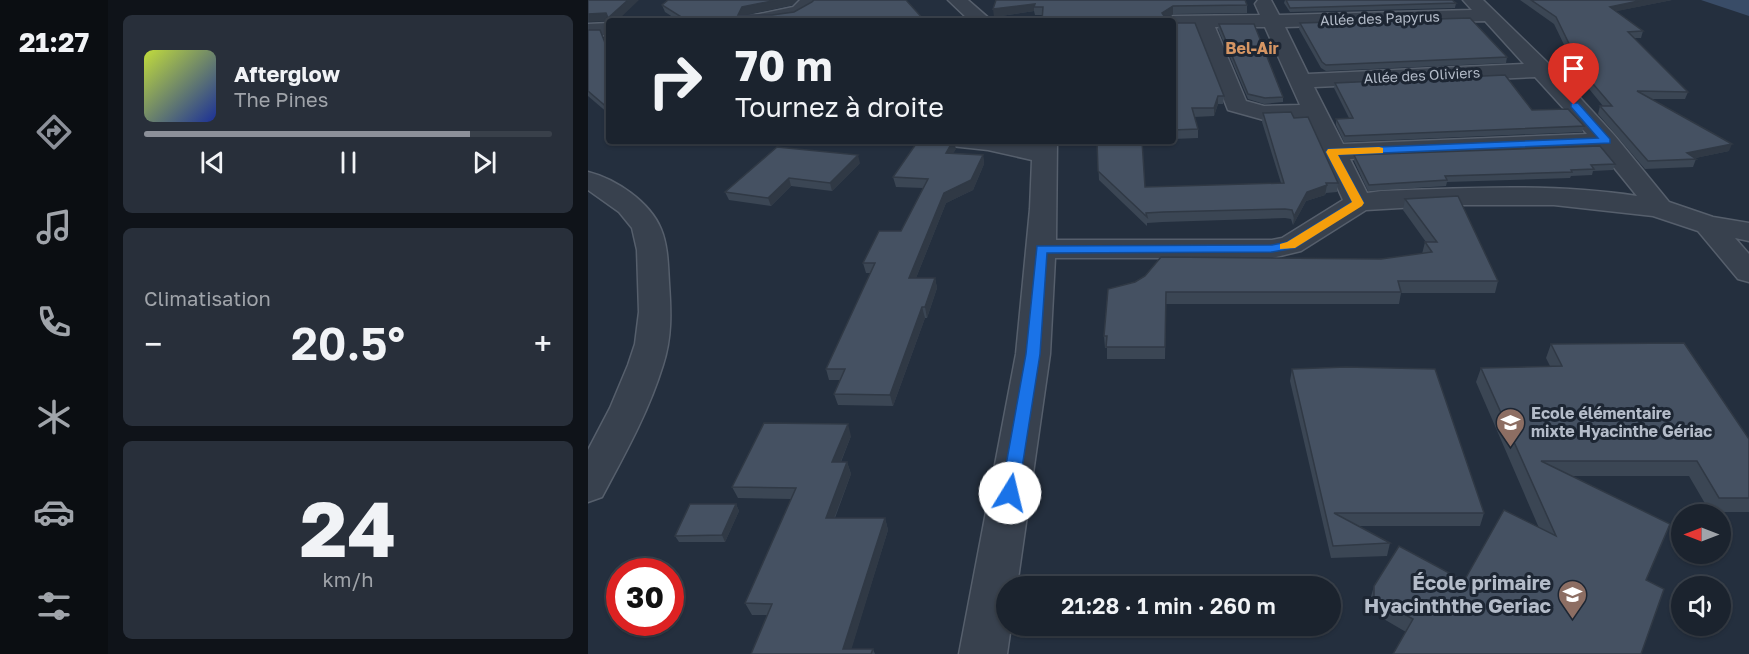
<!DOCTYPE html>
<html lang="fr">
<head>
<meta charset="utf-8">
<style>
	body { margin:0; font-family:"Golos Text",sans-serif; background:#282f3a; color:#f1f3f6; height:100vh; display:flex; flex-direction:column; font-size:22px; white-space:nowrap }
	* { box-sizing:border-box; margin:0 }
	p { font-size:20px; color:#a0a4aa }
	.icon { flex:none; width:33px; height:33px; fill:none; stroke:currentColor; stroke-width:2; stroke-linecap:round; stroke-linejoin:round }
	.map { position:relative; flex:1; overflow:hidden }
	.panel { display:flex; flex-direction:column; gap:15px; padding:15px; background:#0f1319; width:480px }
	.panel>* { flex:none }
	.guide { position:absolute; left:18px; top:18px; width:570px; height:126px; border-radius:6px; box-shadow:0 2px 4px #0004,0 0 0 2px #39404a; background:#1b232e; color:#f1f3f6; overflow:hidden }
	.needle { width:39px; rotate:270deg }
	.controls { position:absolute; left:1083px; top:504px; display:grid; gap:12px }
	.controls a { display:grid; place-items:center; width:60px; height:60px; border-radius:50%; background:#1b232e; box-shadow:0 2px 4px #0004,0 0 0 2px #39404a; font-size:30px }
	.speed { position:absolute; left:18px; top:558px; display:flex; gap:12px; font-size:30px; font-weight:700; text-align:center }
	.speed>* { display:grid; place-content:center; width:78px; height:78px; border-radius:50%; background:#1b232e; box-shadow:0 2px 4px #0004,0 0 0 2px #39404a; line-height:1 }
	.speed .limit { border:9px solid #d22; background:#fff; color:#111 }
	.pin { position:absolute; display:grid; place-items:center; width:51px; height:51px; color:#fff; margin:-62px -26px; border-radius:50% 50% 50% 0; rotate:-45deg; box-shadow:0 0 6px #0007 }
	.pin .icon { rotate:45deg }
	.me { position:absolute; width:66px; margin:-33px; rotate:9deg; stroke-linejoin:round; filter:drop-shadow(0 0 4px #0008) }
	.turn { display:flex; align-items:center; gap:21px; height:126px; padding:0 30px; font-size:27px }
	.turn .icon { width:78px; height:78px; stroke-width:2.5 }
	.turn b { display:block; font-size:42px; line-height:51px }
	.big { font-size:45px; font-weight:600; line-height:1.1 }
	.panel .tile { flex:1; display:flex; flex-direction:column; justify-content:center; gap:9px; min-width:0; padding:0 21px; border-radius:9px; background:#282f3a }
	.panel .dial { align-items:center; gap:0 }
	.dial b { font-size:78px; line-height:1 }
	.song { display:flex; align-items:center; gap:18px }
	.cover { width:72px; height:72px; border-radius:9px; background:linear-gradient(135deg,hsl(70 70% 55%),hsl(230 70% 35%)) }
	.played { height:6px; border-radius:3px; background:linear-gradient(90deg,#8c9099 80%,#39404a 80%) }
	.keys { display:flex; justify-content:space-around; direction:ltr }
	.heat { display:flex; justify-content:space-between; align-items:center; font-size:33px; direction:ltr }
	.trip { position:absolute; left:408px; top:576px; width:345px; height:60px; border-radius:30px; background:#1b232e; box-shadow:0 2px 4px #0004,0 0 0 2px #39404a; font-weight:600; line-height:60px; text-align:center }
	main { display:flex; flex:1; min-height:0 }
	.tab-bar { display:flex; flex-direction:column; width:108px; justify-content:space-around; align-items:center; background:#0b0e12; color:#a0a4aa }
	.tab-bar .icon { width:42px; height:42px }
	.tab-bar .selected { color:#8c9099 }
	.tab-bar b { font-size:27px; color:#f1f3f6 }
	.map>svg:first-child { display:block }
</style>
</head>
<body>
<main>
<nav class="tab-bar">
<b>21:27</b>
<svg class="icon selected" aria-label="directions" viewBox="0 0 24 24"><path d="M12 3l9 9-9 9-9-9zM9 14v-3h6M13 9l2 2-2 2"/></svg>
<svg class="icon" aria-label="music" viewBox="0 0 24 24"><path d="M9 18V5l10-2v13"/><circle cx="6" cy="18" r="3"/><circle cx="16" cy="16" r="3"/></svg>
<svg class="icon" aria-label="phone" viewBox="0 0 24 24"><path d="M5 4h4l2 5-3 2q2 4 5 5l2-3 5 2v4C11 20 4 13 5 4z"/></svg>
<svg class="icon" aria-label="climate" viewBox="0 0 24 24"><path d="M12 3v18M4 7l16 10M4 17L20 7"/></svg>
<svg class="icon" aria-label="car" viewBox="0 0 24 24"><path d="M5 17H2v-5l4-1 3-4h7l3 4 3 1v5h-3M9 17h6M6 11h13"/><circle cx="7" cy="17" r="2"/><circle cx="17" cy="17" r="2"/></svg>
<svg class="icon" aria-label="filters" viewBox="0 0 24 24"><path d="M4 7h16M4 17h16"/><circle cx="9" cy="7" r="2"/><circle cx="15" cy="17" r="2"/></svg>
</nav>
<section class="panel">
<div class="tile">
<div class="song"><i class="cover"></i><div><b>Afterglow</b><p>The Pines</p></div></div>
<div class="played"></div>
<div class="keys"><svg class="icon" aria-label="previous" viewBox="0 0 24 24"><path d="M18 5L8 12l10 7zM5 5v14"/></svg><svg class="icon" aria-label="pause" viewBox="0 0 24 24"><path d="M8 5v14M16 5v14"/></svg><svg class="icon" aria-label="next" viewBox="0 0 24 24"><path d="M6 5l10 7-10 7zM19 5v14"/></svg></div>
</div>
<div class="tile"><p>Climatisation</p>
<div class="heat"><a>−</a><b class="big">20.5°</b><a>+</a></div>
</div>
<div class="tile dial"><b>24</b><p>km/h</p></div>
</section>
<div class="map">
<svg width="1161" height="654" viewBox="0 0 1161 654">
	<rect width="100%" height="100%" fill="#242f3e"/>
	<polygon fill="#394c67" points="1113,0 1161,0 1161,16"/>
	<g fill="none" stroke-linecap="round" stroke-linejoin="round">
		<defs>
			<g id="minor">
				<path d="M212,0H232C215,25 182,21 154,21L157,17L205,7Z"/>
				<polygon points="360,0 380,0 404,21 382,21"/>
				<path d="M670,0H683L691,15L884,10L875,0H895L962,65L1027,136L1081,202L1125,217L1161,223V241L1147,238L1161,254V282L1150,279L1110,231L1065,216L966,205H863L778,210L713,251L684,258H467L462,354L429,586H418V626H423L419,654H371L428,354L442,209L444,160L400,150L363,146L360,141H426L445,145V141H469L468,240H684L694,238L755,200L718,118L676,120L640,110L608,28H585V21H576L585,16L672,15L667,4ZM897,21L936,64L720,74L697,27ZM627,27H677L712,105L676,106L658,101ZM947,77L999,134L755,144L726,87ZM1011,149L1049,196C964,183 878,188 793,191L779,193L762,159Z"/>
				<polygon points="21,23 21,35 0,36 0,24"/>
				<path d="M0,172C28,179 62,202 73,229C80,246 80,266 81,283C83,312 84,337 75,365C61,411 37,454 14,497L0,502V450L22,408L40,365L47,344L51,312L49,250L44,228L31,212L0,190Z"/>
			</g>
		</defs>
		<use href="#minor" stroke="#565f6c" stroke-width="3"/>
		<use href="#minor" fill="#38414e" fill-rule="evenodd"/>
	</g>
	<g fill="#3b4654">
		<polygon points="80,0 209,0 204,5 156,15 337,21 91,21 77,12 74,5"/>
		<polygon points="408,0 659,5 659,13 585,14 582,16 447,15 446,11 406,17"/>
		<polygon points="697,0 864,0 868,3 867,8 702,12 696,3"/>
		<polygon points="932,0 1084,0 1028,11 1055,31 1053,38 1046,38 1100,92 1097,99 1063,99 1141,151 1107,158 1108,159 1105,167 1057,169 1010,114 1012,106 1015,106 980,63 982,57 966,24"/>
		<polygon points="585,23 636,96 635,104 630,104 626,116 606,117 610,129 610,138 585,139"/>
		<polygon points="712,23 919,57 918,63 738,71 733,68 711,29"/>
		<polygon points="631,24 695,97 695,102 676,104 660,99 630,29"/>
		<polygon points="0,30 21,52 21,114 0,96"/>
		<polygon points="747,83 944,110 996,126 994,132 756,142 748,125 748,119 761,118 746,88"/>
		<polygon points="675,113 706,118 750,183 749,192 738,193 737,195 718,201 705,225 703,219 697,218 575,222 559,223 559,226 511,180 509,141 557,187 693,183 674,122"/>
		<polygon points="368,149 365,153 395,155 396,164 385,190 358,203 328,278 347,278 349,288 339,318 337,318 305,406 250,405 246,394 252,380 241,380 238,369 283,273 278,273 275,263 313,231 335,188 308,187 305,177"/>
		<polygon points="766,155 1027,164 1025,170 1005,171 1004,175 983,176 982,178 859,182 858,186 780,191 766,161"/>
		<polygon points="272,163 244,191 203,186 183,206 141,200 137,192"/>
		<polygon points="817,199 910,281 907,293 813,293 811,304 578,304 577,359 519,359 519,348 517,348 516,336 520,289 834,254 837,242 838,242 815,210"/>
		<polygon points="963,344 1161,439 1161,512 1122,512 1101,476 983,476 1082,524 818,632 782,611 782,600 786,586 876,581 951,528 888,382 893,368 962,366 958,358"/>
		<polygon points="704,369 896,513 892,526 769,526 802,543 799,556 743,558 702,381"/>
		<polygon points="263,436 253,462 259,462 263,474 247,518 297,518 300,530 263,649 285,649 287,654 163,654 179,615 164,615 157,603 203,499 150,498 144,487"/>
		<polygon points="148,504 151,511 137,542 91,542 87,536"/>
	</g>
	<g fill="#303945">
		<polygon points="40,0 51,0 29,21 21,21 20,18"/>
		<polygon points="189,0 209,0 204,5 157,15 150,15 154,7"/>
		<polygon points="1055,0 1084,0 1020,13 1022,7"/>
		<polygon points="447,4 446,7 446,11 406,17 405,9"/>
		<polygon points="585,6 585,14 574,21 574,13"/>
		<polygon points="18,13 21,21 0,22 0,14"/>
		<polygon points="110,17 111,21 99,21 98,20"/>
		<polygon points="630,96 630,104 626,116 626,108"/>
		<polygon points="365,141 366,141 368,149 359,162 358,153"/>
		<polygon points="1144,144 1141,151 1103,159 1099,153"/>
		<polygon points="270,155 272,163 244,191 242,183"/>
		<polygon points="395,155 396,164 385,190 358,203 324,288 321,278 356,193"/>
		<polygon points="201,178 203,186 183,206 180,198"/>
		<polygon points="739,185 737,195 718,201 705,225 706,216 719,192"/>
		<polygon points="347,278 349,288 339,318 337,307"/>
		<polygon points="334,307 337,318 305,406 302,395"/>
		<polygon points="260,424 263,436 248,473 244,462"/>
		<polygon points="259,462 263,474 242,529 238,518"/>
		<polygon points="148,504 151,511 137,542 134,535"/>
		<polygon points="297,518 300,530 262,654 255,649"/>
	</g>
	<g fill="#455162" stroke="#303945" stroke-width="1.5">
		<polygon points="0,0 40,0 20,18 18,13 0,14"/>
		<polygon points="80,0 189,0 154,7 150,15 184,15 206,12 224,2 226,0 318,0 337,21 112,21 110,17 98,20 74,5"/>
		<polygon points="408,0 657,0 659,5 585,6 574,13 576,16 583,16 584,21 454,21 455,7 446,7 447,4 405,9"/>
		<polygon points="698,0 864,0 868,3 702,8"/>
		<polygon points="943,0 1055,0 1022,7 1055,31 1040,32 1100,92 1049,91 1144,144 1099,153 1108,159 1060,161 1012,106 1024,106 982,57 988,58 968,17"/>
		<polygon points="882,18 919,57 738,65 734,62 712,23"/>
		<polygon points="585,23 607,23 636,96 630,96 626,108 604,108 610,129 585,130"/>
		<polygon points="631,24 666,24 695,97 677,98 660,94"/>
		<polygon points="0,30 12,30 21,53 21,109 0,91"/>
		<polygon points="917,75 944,110 980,109 996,126 757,136 748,119 765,118 747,83"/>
		<polygon points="703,112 706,118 720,117 750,183 738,183 739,185 719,192 706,216 704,210 697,209 575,212 558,213 559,217 510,171 509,141 554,141 557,187 696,183 675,113"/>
		<polygon points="330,141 365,141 358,153 395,155 383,180 356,193 321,278 347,278 337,307 334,307 302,395 246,394 257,369 238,369 287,263 275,263 291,231 313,231 340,179 305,177"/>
		<polygon points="1012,146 1027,164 1003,165 1006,169 983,170 984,172 857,176 859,180 781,185 766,155"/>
		<polygon points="189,147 270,155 242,183 201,178 180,198 137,192"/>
		<polygon points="870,196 910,281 810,281 813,292 578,292 577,347 518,347 519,336 516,336 520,289 547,282 557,276 573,257 793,259 844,252 837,242 849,242 817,199"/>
		<polygon points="1096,343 1161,439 1161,498 1131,498 1109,461 953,461 1082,524 1058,580 1076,589 1053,654 805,654 825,619 786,597 786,586 811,546 876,581 916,510 968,536 893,368 974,366 963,344"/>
		<polygon points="758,367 847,369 896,513 746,513 802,543 745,546 704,369"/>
		<polygon points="176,423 260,424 244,462 259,462 238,518 297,518 255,649 285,649 283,654 163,654 184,604 157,603 208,488 144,487"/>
		<polygon points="102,504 148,504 134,535 87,536"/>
	</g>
	<polygon fill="#1a73e8" stroke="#114b97" stroke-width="1.5" points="983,103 990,103 1022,139 1022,143 750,155 776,203 707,248 684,252 459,253 452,354 430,493 428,497 422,499 416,497 413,493 438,354 449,246 684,245 699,242 764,202 738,152 740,149 1010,138 983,107"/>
	<polygon fill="#f59e0b" points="791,147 795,148 795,153 750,155 776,203 774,206 707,248 692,249 692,244 699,242 764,202 738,152 740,149"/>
	<defs>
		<symbol id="school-pin" viewBox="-11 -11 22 30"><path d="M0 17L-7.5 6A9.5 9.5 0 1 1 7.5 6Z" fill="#8d6e63" stroke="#1d2633"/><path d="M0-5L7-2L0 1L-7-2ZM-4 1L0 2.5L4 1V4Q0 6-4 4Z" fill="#fff"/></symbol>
	</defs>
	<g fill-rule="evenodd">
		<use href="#school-pin" x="906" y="406" width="33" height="45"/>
		<use href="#school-pin" x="968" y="578" width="33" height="45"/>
	</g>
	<g text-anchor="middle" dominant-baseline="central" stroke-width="6" stroke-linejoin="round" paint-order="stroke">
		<g font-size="14" fill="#b4bcc9" stroke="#1d2633">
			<text transform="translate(792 18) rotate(-2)">Allée des Papyrus</text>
			<text transform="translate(834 75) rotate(-3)">Allée des Oliviers</text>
		</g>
		<g font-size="16" font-weight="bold" fill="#d59563" stroke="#1d2633">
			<text x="664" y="48">Bel-Air</text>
		</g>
		<g font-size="16" font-weight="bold" fill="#b4bcc9" stroke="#1d2633" text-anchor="start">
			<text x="943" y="413">Ecole élémentaire<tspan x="943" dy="18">mixte Hyacinthe Gériac</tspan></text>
		</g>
		<g font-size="20" font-weight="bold" fill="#b4bcc9" stroke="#1d2633" text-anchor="end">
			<text x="963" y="582">École primaire<tspan x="963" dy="23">Hyacinththe Geriac</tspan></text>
		</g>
	</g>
</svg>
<div class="controls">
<a><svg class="needle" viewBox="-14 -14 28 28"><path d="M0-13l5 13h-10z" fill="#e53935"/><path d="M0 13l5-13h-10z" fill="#a0a4aa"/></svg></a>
<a><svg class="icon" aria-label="sound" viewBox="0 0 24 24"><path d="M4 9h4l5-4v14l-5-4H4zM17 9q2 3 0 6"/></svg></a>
</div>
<div class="speed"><div class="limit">30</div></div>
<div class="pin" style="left:986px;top:105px;background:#d93025"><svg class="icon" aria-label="arrive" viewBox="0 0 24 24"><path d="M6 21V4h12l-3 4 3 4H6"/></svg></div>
<svg class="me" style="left:422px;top:493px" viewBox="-20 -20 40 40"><circle r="19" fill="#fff"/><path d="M0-13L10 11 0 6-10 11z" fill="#1a73e8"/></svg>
<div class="trip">21:28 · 1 min · 260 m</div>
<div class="guide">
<div class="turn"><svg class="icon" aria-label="right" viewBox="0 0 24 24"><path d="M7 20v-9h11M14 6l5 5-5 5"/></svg><div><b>70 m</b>Tournez à droite</div></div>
</div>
</div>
</main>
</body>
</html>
